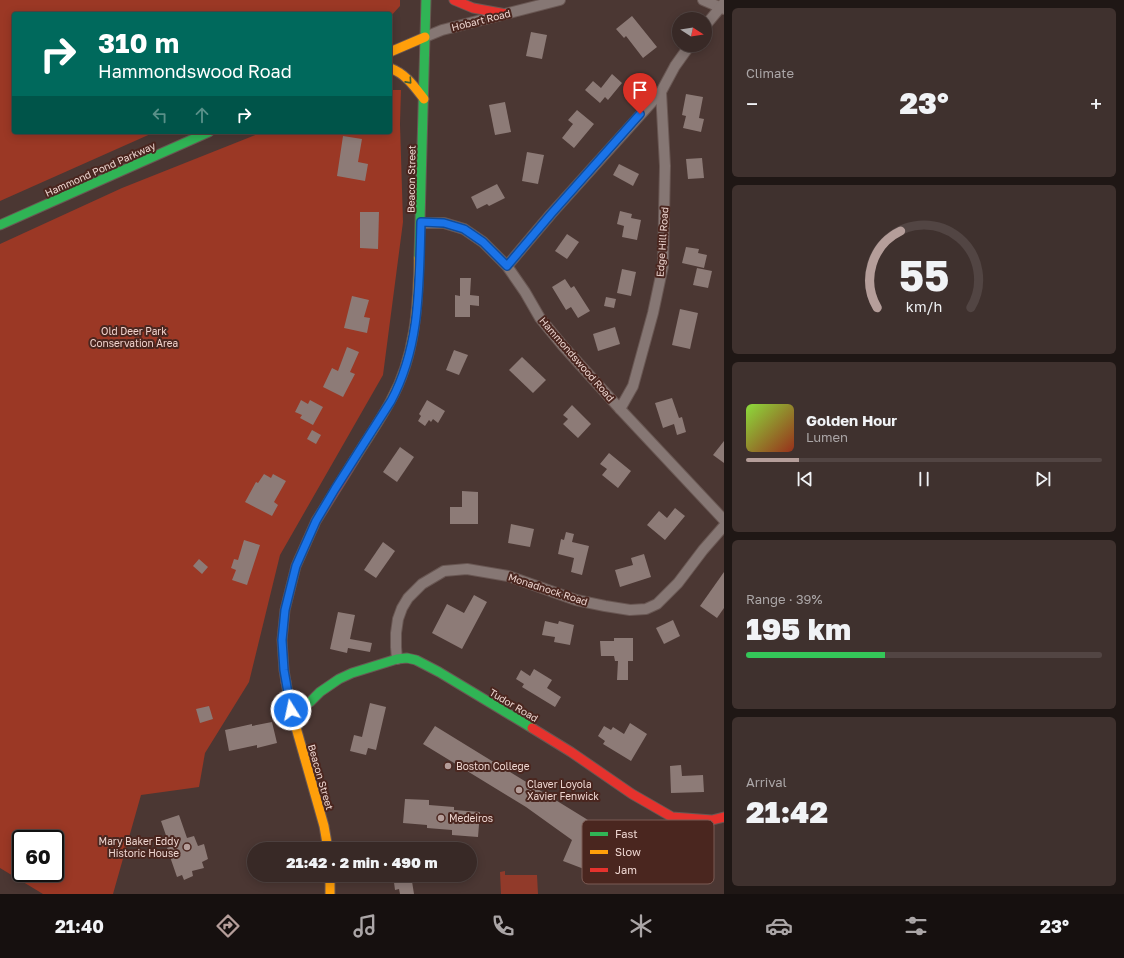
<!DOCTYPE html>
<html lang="en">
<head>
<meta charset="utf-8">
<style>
	body { margin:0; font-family:"Golos Text",sans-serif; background:#3f312e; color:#f1f3f6; height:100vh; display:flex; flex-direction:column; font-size:15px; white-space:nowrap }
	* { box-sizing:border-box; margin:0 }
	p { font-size:13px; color:#aba6a7 }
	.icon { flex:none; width:22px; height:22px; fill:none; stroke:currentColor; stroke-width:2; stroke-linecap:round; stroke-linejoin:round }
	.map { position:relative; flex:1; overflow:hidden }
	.sheet { display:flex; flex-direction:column; gap:8px; padding:8px; background:#1f1715; width:400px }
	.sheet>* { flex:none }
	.top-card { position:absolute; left:12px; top:12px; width:380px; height:122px; border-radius:4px; box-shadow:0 2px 10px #0003,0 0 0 1px #524543; background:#00695c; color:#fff; overflow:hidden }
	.needle { width:26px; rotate:102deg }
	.tools { position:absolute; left:672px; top:12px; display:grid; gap:8px }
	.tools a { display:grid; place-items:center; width:40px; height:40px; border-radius:50%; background:#382926; box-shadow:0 2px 10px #0003,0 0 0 1px #524543; font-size:20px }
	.speed { position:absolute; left:12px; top:830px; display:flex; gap:8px; font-size:20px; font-weight:700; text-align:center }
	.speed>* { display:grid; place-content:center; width:52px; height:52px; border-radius:50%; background:#382926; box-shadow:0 2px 10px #0003,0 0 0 1px #524543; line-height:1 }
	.speed .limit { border:2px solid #111; border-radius:6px; background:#fff; color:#111 }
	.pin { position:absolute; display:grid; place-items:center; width:34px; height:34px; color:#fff; margin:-41px -17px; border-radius:50% 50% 50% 0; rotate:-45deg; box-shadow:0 0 4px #0007 }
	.pin .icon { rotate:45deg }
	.me { position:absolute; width:44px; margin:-22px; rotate:350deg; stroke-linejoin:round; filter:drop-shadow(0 0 3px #0008) }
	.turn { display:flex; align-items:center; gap:14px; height:84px; padding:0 20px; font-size:18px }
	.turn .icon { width:52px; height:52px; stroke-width:2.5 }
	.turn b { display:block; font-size:28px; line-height:34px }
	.lanes { display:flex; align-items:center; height:38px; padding:0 20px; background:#0003; justify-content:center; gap:20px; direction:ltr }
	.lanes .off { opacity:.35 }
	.big { font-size:30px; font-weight:800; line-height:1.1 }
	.sheet .widget { flex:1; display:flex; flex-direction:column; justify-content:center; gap:6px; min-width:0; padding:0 14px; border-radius:6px; background:#3f312e }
	.sheet .dial { align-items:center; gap:0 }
	.dial svg { height:104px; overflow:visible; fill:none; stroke:#524543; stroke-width:7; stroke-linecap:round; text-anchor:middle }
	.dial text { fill:#f1f3f6; stroke:none }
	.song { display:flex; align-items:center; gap:12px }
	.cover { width:48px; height:48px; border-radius:6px; background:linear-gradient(135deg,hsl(90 70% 55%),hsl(10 70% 35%)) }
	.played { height:4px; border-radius:2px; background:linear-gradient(90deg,#b59e9a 15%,#524543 15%) }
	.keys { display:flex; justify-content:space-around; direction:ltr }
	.heat { display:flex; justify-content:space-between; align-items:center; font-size:22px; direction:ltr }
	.charge { height:6px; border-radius:3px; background:linear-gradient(90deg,#34c759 39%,#524543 0) }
	.trip { position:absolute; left:247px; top:842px; width:230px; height:40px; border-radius:20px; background:#382926; box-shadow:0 2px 10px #0003,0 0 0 1px #524543; font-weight:800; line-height:40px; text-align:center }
	.menu { display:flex; height:64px; justify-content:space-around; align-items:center; background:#16100f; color:#aba6a7 }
	.menu .icon { width:28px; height:28px }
	.menu .on { color:#b59e9a }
	.menu b { font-size:18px; color:#f1f3f6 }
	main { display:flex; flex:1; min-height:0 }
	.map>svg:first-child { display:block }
</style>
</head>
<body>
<main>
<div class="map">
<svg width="724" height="894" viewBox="0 0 724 894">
	<rect width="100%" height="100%" fill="#4b3733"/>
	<polygon fill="#913a2a" points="505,871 505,875 537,875 538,894 501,894 500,872"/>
	<g fill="#9b3825" fill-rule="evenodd">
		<polygon points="0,0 400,0 400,6 390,17 390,14 14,14 14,132 155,132 0,201"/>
		<path d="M390,90H401L400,124L403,222L383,375L280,555L249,682L205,753L199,787L141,795L113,894H43L0,868V244L122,188L263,132H390ZM21,839H55V873H21Z"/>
	</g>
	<g fill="#8d7b77">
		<polygon points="632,16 657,47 643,58 626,36 624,38 616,29"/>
		<polygon points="531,32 547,35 542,59 526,56"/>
		<polygon points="612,74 622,83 608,100 605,97 600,103 585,90 593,81 601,88"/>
		<polygon points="686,94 703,97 699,118 704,119 701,132 683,128 686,116 682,115"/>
		<polygon points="505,102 511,132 495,135 489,105"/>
		<polygon points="577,110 594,124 574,148 562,138 573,124 568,120"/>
		<polygon points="343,136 362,139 358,162 368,164 365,181 337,176"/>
		<polygon points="527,152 544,155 538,184 522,181"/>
		<polygon points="702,158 704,178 688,179 686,159"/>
		<polygon points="619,164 639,174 633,186 613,175"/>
		<polygon points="497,184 505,198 489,206 487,204 477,209 471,197"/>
		<polygon points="620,211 632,214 631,218 641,220 637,240 622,237 624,226 617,224"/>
		<polygon points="360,212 379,212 378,249 360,248"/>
		<polygon points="567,234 579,242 567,259 555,251"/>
		<polygon points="686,247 699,249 698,253 707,255 704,268 682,263"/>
		<polygon points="697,268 712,271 708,288 693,285"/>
		<polygon points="622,269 636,272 631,296 617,293"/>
		<polygon points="460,278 471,278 470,295 479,296 479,306 470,305 470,317 455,317 455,295 460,296"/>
		<polygon points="565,279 571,288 574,286 590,311 578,318 571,307 566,310 552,287"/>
		<polygon points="352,296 369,300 364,317 370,318 367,333 344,328"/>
		<polygon points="606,297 616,299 614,308 604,306"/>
		<polygon points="680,309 698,313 690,349 672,345"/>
		<polygon points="615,327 620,344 598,351 593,334"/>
		<polygon points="347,347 359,352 350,372 355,374 343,397 323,387 332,368 338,371"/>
		<polygon points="454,350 468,355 459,375 446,370"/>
		<polygon points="522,357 546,380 533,393 509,370"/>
		<polygon points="672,398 679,418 682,417 686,432 677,435 674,424 663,428 655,403"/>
		<polygon points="301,400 308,404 310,400 323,407 313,425 300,418 302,415 295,412"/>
		<polygon points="427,400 445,411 438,423 433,419 431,422 429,420 425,426 418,421 421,416 419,414"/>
		<polygon points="572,405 591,424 578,438 563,424 568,419 563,415"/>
		<polygon points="312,430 321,435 316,444 307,439"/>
		<polygon points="724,441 724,463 713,455"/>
		<polygon points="400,447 414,457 397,482 383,472"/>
		<polygon points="609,453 631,471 618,488 602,475 607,469 600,464"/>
		<polygon points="264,474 271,478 273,474 286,481 274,502 278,505 272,516 245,502 256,482 258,483"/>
		<polygon points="462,491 478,492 478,524 450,524 450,507 462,507"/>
		<polygon points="675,508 685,516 665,540 647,525 659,511 667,518"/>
		<polygon points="511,524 534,529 530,547 508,543"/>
		<polygon points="566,532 574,534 572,542 589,546 582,575 571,572 574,558 558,554 561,539 564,540"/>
		<polygon points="244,540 260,545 247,585 232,580 236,570 231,568 234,559 238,560"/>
		<polygon points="383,542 395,551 376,578 364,570"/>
		<polygon points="644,554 651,577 620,587 615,570 633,565 631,558"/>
		<polygon points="199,559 208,567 202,574 193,566"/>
		<polygon points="724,572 724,608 717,618 700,606"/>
		<polygon points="474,595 487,602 462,649 432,633 447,604 464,613"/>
		<polygon points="338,612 355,615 350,639 372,643 370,652 348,648 347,653 330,649"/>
		<polygon points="673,620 680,636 664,644 656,628"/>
		<polygon points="545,621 558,624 559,621 574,625 570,645 554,642 555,637 542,635"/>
		<polygon points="614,638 633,638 633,661 628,661 628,680 617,680 618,661 615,661 614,656 601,656 600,641 614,641"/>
		<polygon points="534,669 552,680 547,688 561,697 555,707 522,687 524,684 516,679 521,670 530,676"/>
		<polygon points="370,703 386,707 376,750 368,748 366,755 350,751 354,735 362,737"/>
		<polygon points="209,706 213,719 200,723 196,709"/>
		<polygon points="272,722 277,743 257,748 257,745 229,751 225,730 252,724 252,726"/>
		<polygon points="630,723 647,734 631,761 603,744 605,741 598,736 604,726 611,730 613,727 624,734"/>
		<polygon points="435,726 601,828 641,839 637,828 647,824 654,840 699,852 693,875 592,849 584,869 563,861 572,840 526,807 423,744"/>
		<polygon points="681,765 682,776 703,775 704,792 671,793 670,766"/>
		<polygon points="405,799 429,800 429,805 454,807 454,810 480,812 478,837 452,835 452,830 427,828 427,825 403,823"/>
		<polygon points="179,815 187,838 194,836 198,846 204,844 208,859 202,862 204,868 192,871 193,876 184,880 182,875 177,877 167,848 170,847 161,821"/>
		<polygon points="393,875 411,875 414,894 400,894 399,889 395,890"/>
	</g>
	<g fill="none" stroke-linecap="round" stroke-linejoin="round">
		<defs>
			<g id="street">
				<polyline points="703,0 724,9"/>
				<polyline points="705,26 724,3"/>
				<polyline points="425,37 442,30 560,0"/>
				<polyline points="421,223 444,223 464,229 483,242 507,266 525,292 540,318 563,346 620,409 724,520"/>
				<polyline points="507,266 551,214 661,92 675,66 690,45"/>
				<polyline points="620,409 633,386 653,313 663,266 665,166 661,92"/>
				<polyline points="397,659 396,647 396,633 398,619 402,608 408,598 422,584 444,571 467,569 508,576 576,600 605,606 630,610 646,609 657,604 678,583 703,550 724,526"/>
			</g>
			<g id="fast">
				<polyline points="0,225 209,132"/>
				<polyline points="419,258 426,0"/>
				<polyline points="291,710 310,702 320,692 339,679 352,673 397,659 407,658 416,660 439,672 532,728"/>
			</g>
			<g id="slow">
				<polyline points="390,52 425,37"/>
				<path d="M390,68C406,74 414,86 424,99"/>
				<path d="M354,460C366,440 380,421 391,400C415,357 418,307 419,258"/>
				<polyline points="286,682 291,710 324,826 328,849"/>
				<polyline points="330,875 330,894"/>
			</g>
			<g id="jam">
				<polyline points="454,0 473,8 506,14"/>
				<polyline points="286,682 284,670 282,640 285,610 296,566 316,521 354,460"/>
				<polyline points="532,728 571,752 632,794 672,817 712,820 724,817"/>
			</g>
		</defs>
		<use href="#street" stroke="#695753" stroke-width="12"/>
		<use href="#fast" stroke="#695753" stroke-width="11"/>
		<use href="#slow" stroke="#695753" stroke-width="11"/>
		<use href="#jam" stroke="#695753" stroke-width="11"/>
		<use href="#street" stroke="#867774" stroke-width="10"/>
		<use href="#fast" stroke="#30b455" stroke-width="9"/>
		<use href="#slow" stroke="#ff9f0a" stroke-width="9"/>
		<use href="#jam" stroke="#e5322d" stroke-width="9"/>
	</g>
	<defs><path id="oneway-chevron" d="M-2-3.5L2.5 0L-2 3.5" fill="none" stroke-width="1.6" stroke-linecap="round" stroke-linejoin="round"/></defs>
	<use stroke="#405f35" href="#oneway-chevron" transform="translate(409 81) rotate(48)"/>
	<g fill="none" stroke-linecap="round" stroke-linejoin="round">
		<defs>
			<path id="route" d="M291,710L284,670L282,640L285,610L296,566L316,521L335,489L391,401C421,345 419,284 421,222L444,223L464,229L483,242L507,266L551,214L640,114"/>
		</defs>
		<use href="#route" stroke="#114b97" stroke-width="10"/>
		<use href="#route" stroke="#1a73e8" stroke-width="7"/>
	</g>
	<g fill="#b59e9a" stroke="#4a261f" stroke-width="1.5">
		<circle cx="448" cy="766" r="4"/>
		<circle cx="519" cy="790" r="4"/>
		<circle cx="441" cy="818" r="4"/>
		<circle cx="187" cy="847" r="4"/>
	</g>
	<g text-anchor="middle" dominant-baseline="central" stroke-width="4" stroke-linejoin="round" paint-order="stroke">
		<g font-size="10" fill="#eed6d1" stroke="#4a261f">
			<text transform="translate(481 20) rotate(-14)">Hobart Road</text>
			<text transform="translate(100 169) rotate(-24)">Hammond Pond Parkway</text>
			<text transform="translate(411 179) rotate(-89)">Beacon Street</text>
			<text transform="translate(662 242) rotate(-86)">Edge Hill Road</text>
			<text transform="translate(577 359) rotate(49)">Hammondswood Road</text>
			<text transform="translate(548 589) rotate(18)">Monadnock Road</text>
			<text transform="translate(514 705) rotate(31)">Tudor Road</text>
			<text transform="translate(321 777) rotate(74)">Beacon Street</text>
		</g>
		<g font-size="10" fill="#f2d3cd" stroke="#4a261f">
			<text x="134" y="331">Old Deer Park<tspan x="134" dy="12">Conservation Area</tspan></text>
		</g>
		<g font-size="10" fill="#eed6d1" stroke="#4a261f" text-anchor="start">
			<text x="456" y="766">Boston College</text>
			<text x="527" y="784">Claver Loyola<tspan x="527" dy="12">Xavier Fenwick</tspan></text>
			<text x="449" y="818">Medeiros</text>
			<text x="179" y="841" text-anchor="end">Mary Baker Eddy<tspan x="179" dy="12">Historic House</tspan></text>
		</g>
	</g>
	<rect x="582" y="820" width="132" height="64" rx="6" fill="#4a261f" stroke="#7b5b54" stroke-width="1"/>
	<rect x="590" y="832" width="18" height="4" fill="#30b455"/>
	<rect x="590" y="850" width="18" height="4" fill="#ff9f0a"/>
	<rect x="590" y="868" width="18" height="4" fill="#e5322d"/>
	<g font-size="11" fill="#eed6d1">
		<text x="615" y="838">Fast</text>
		<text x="615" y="856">Slow</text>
		<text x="615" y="874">Jam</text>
	</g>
</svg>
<div class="tools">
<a><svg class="needle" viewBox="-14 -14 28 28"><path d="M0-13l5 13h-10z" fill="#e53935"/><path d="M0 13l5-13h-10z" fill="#aba6a7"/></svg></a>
</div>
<div class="speed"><div class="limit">60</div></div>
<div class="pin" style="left:640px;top:114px;background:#d93025"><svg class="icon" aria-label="arrive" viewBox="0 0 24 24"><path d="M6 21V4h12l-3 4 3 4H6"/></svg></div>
<svg class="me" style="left:291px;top:710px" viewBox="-20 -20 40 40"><circle r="17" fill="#1a73e8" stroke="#fff" stroke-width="3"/><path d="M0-11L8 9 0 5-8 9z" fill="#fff"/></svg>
<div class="trip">21:42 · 2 min · 490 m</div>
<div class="top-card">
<div class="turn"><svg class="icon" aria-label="right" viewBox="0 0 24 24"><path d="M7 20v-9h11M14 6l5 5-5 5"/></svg><div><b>310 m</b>Hammondswood Road</div></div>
<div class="lanes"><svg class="icon off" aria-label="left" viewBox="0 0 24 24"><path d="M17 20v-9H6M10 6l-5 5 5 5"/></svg><svg class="icon off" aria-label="ahead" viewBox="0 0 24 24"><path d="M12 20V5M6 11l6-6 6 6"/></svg><svg class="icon" aria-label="right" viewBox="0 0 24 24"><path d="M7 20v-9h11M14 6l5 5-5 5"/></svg></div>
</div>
</div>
<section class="sheet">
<div class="widget"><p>Climate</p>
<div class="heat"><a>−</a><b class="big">23°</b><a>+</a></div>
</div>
<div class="widget dial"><svg viewBox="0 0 100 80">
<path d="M14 69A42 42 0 1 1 86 69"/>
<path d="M14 69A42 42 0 0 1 32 10" stroke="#b59e9a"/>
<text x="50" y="56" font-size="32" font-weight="700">55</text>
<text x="50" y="72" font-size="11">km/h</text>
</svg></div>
<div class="widget">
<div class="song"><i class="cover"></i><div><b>Golden Hour</b><p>Lumen</p></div></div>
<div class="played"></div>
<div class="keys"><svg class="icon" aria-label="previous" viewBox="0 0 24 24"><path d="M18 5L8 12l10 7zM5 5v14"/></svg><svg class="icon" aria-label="pause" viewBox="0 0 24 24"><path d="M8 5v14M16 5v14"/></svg><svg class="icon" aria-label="next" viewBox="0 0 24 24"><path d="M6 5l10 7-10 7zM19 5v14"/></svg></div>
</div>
<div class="widget"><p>Range · 39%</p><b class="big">195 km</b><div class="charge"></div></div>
<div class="widget"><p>Arrival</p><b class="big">21:42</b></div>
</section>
</main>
<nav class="menu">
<b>21:40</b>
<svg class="icon on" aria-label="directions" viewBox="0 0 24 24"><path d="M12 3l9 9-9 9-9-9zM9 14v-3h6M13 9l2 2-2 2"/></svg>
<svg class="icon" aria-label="music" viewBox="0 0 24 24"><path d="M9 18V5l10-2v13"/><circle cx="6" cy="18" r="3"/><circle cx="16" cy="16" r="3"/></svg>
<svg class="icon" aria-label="phone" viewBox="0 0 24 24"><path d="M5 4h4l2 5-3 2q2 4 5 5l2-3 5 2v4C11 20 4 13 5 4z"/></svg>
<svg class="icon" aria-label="climate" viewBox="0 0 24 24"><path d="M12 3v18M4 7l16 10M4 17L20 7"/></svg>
<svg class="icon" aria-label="car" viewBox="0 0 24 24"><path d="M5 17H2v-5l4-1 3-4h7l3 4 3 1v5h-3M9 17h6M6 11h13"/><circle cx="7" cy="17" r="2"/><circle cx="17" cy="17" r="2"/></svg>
<svg class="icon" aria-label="filters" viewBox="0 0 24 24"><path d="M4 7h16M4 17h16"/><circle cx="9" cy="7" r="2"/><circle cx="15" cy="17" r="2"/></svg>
<b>23°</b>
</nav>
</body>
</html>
